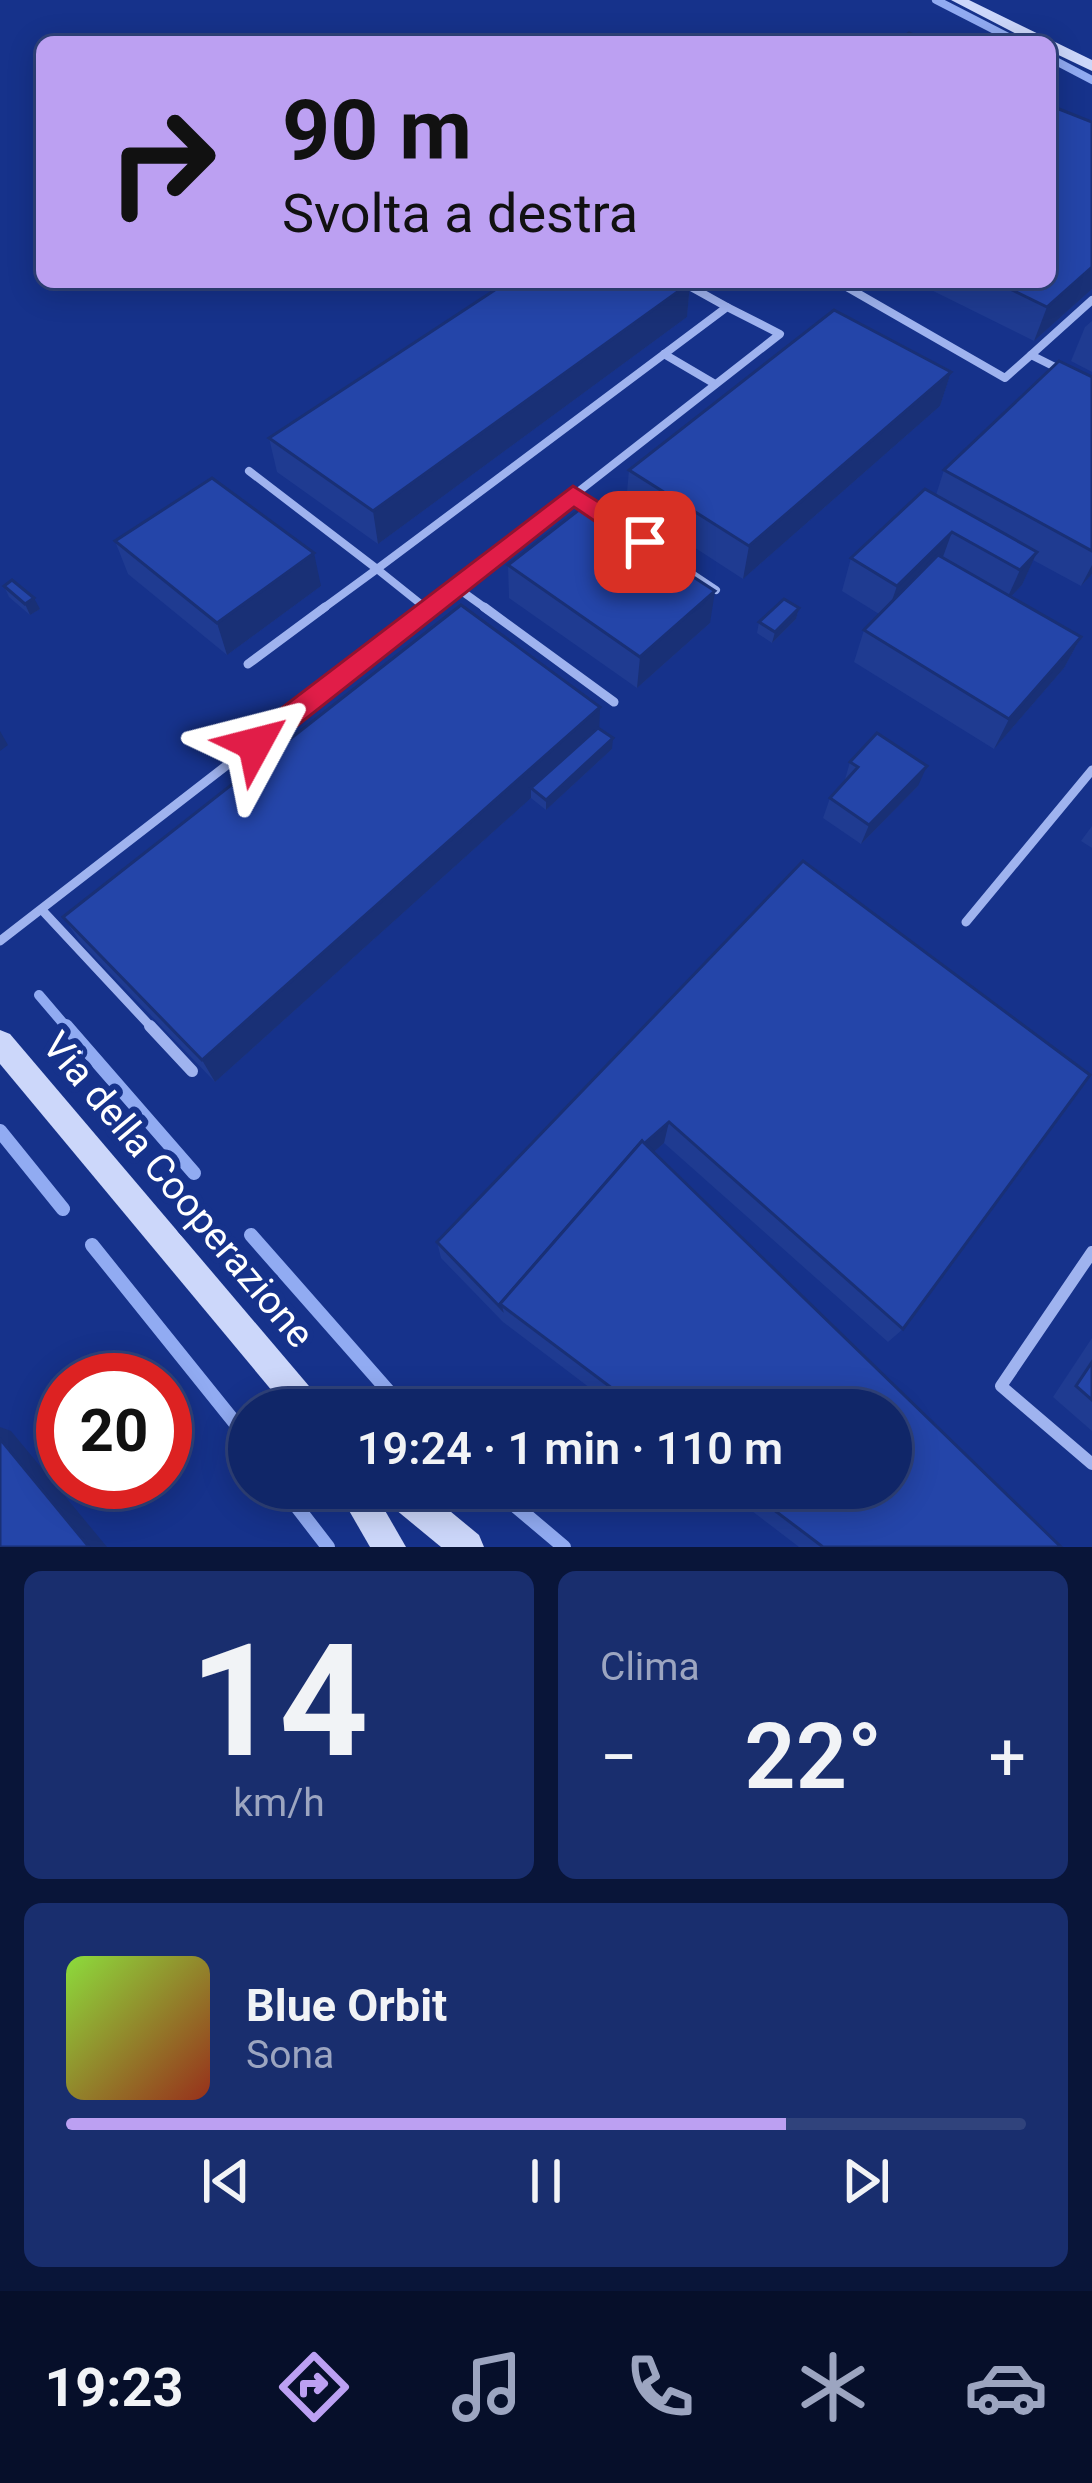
<!DOCTYPE html>
<html lang="it">
<head>
<meta charset="utf-8">
<style>
	body { margin:0; font-family:Roboto,sans-serif; background:#192e6e; color:#f1f3f6; height:100vh; display:flex; flex-direction:column; font-size:45px; white-space:nowrap }
	* { box-sizing:border-box; margin:0 }
	p { font-size:39px; color:#9ca5c0 }
	.icon { flex:none; width:66px; height:66px; fill:none; stroke:currentColor; stroke-width:2; stroke-linecap:round; stroke-linejoin:round }
	.map { position:relative; height:1547px; overflow:hidden }
	.panel { display:flex; flex-direction:column; gap:24px; padding:24px; background:#091539; flex:1 }
	.panel>* { flex:none }
	.banner { position:absolute; left:36px; top:36px; width:1020px; height:252px; border-radius:18px; box-shadow:0 6px 30px #0003,0 0 0 3px #30437c; background:#bca0f2; color:#111; overflow:hidden }
	.speed { position:absolute; left:36px; top:1353px; display:flex; gap:24px; font-size:60px; font-weight:700; text-align:center }
	.speed>* { display:grid; place-content:center; width:156px; height:156px; border-radius:50%; background:#102668; box-shadow:0 6px 30px #0003,0 0 0 3px #30437c; line-height:1 }
	.speed .limit { border:18px solid #d22; background:#fff; color:#111 }
	.pin { position:absolute; display:grid; place-items:center; width:102px; height:102px; color:#fff; margin:-51px; border-radius:24px; box-shadow:0 6px 18px #0006 }
	.me { position:absolute; width:132px; margin:-66px; rotate:52deg; stroke-linejoin:round; filter:drop-shadow(0 0 9px #0008) }
	.turn { display:flex; align-items:center; gap:42px; height:252px; padding:0 48px; font-size:54px }
	.turn .icon { width:156px; height:156px; stroke-width:2.5 }
	.turn b { display:block; font-size:84px; line-height:102px }
	.big { font-size:90px; font-weight:600; line-height:1.1 }
	.panel .tile { flex:1; display:flex; flex-direction:column; justify-content:center; gap:18px; min-width:0; padding:0 42px; border-radius:18px; background:#192e6e }
	.panel .dial { align-items:center; gap:0 }
	.dial b { font-size:156px; line-height:1 }
	.song { display:flex; align-items:center; gap:36px }
	.cover { width:144px; height:144px; border-radius:18px; background:linear-gradient(135deg,hsl(90 70% 55%),hsl(10 70% 35%)) }
	.played { height:12px; border-radius:6px; background:linear-gradient(90deg,#bca0f2 75%,#30437c 75%) }
	.keys { display:flex; justify-content:space-around; direction:ltr }
	.heat { display:flex; justify-content:space-between; align-items:center; font-size:66px; direction:ltr }
	.panel .tiles { flex:1; display:grid; gap:24px; grid-template-columns:1fr 1fr }
	.tile:last-child { grid-column:span 2 }
	.trip { position:absolute; left:228px; top:1389px; width:684px; height:120px; border-radius:60px; background:#102668; box-shadow:0 6px 30px #0003,0 0 0 3px #30437c; font-weight:600; line-height:120px; text-align:center }
	.dock { display:flex; height:192px; justify-content:space-around; align-items:center; background:#060f2a; color:#9ca5c0 }
	.dock .icon { width:84px; height:84px }
	.dock .on { color:#bca0f2 }
	.dock b { font-size:54px; color:#f1f3f6 }
	.map>svg:first-child { display:block }
</style>
</head>
<body>
<div class="map">
<svg width="1092" height="1547" viewBox="0 0 1092 1547">
	<rect width="100%" height="100%" fill="#16328b"/>
	<g fill="none" stroke-linecap="round" stroke-linejoin="round">
		<g stroke="#91abf2" stroke-width="8">
			<polyline points="936,0 1018,42"/>
			<polyline points="1050,58 1092,80"/>
		</g>
		<polyline stroke="#91abf2" stroke-width="10" points="39,995 68,1029"/>
		<g stroke="#91abf2" stroke-width="14">
			<polyline points="66,1026 194,1173"/>
			<polyline points="0,1131 63,1209"/>
			<polyline points="251,1235 405,1410"/>
			<polyline points="92,1245 240,1429"/>
			<polyline points="494,1488 564,1547"/>
			<polyline points="291,1499 328,1547"/>
		</g>
		<g stroke="#9fb3ef" stroke-width="8">
			<polyline points="682,282 727,307"/>
			<polyline points="838,282 1005,378 1031,355"/>
			<polyline points="664,354 715,384"/>
			<polyline points="1061,370 1031,355 1092,300"/>
			<polyline points="249,471 377,569 321,610"/>
			<polyline points="573,495 716,590"/>
			<polyline points="456,587 488,610"/>
			<polyline points="427,609 377,569 727,307 780,334 427,610"/>
		</g>
		<g stroke="#9fb3ef" stroke-width="9">
			<polyline points="484,607 614,702"/>
			<polyline points="248,664 325,607"/>
			<polyline points="42,910 153,1029"/>
			<polyline points="966,922 1092,770"/>
			<polyline points="0,941 431,607"/>
		</g>
		<g stroke="#9fb3ef" stroke-width="12">
			<polyline points="150,1026 192,1071"/>
			<polyline points="1092,1252 1001,1386 1092,1464"/>
		</g>
		<g fill="#ccd7fa" fill-rule="evenodd">
			<polygon points="951,0 969,0 1092,60 1092,71 1050,51 1050,42 1032,42"/>
			<polygon points="0,1030 10,1034 320,1399 325,1410 288,1410 0,1064"/>
			<polygon points="336,1488 372,1488 406,1547 370,1547"/>
			<polygon points="379,1488 422,1488 479,1535 484,1547 441,1547 384,1500"/>
		</g>
	</g>
	<g fill="#1f3b91">
		<polygon points="915,282 1050,282 1092,289 1034,341"/>
		<polygon points="690,283 687,317 378,544 277,472 269,438"/>
		<polygon points="1092,321 1092,372 1071,361 1085,327"/>
		<polygon points="951,372 940,406 743,579 626,503 629,470"/>
		<polygon points="1092,377 1092,574 1081,586 1033,560 1022,585 1011,597 1081,637 1064,668 994,749 854,662 864,630 879,614 842,591 851,558 936,495 944,470"/>
		<polygon points="115,541 321,586 227,655 128,574"/>
		<polygon points="508,565 710,623 637,688 509,598"/>
		<polygon points="4,586 40,609 30,615 9,597"/>
		<polygon points="799,608 796,619 772,643 757,633 759,622"/>
		<polygon points="599,728 612,749 546,810 531,798 215,1082 81,943 63,917"/>
		<polygon points="850,762 918,786 861,844 823,818 830,798 844,783"/>
		<polygon points="1092,826 1092,848 1081,841"/>
		<polygon points="803,861 903,1329 888,1342 664,1143 653,1153 1061,1547 799,1547 722,1488 891,1488 891,1410 619,1410 503,1322 441,1258 437,1242"/>
		<polygon points="1092,1338 1092,1431 1053,1397"/>
	</g>
	<g fill="#193076">
		<polygon points="1092,267 1092,289 1034,341 1047,307"/>
		<polygon points="690,283 687,317 378,544 373,511"/>
		<polygon points="951,372 940,406 743,579 749,546"/>
		<polygon points="952,532 940,565 886,618 897,586"/>
		<polygon points="1037,552 1022,585 1005,603 1020,570"/>
		<polygon points="314,553 321,586 227,655 217,623"/>
		<polygon points="1092,565 1092,574 1081,586"/>
		<polygon points="715,591 710,623 637,688 640,657"/>
		<polygon points="34,598 40,609 30,615 25,604"/>
		<polygon points="799,608 796,619 772,643 775,632"/>
		<polygon points="1081,637 1064,668 994,749 1009,719"/>
		<polygon points="600,707 599,737 531,788 531,798 215,1082 202,1060"/>
		<polygon points="0,731 8,745 0,751"/>
		<polygon points="613,738 612,749 546,810 546,800"/>
		<polygon points="927,766 918,786 861,844 869,825"/>
		<polygon points="669,1122 664,1143 637,1167 640,1147"/>
		<polygon points="0,1427 11,1431 107,1547 89,1547 0,1439"/>
	</g>
	<g fill="#2445a9" stroke="#193076" stroke-width="3">
		<polygon points="909,33 930,42 896,42"/>
		<polygon points="1059,109 1092,122 1092,267 1047,307 996,282 1050,282 1050,116"/>
		<polygon points="507,282 690,283 373,511 269,438"/>
		<polygon points="834,310 951,372 749,546 629,470"/>
		<polygon points="1059,361 1092,377 1092,551 944,470"/>
		<polygon points="212,478 314,553 217,623 115,541"/>
		<polygon points="925,489 1037,552 1020,570 952,532 897,586 851,558"/>
		<polygon points="584,506 715,591 640,657 508,565"/>
		<polygon points="938,555 1081,637 1009,719 864,630"/>
		<polygon points="12,580 34,598 25,604 4,586"/>
		<polygon points="784,599 799,608 775,632 759,622"/>
		<polygon points="461,605 600,707 202,1060 63,917"/>
		<polygon points="598,728 613,738 546,800 531,788"/>
		<polygon points="877,733 927,766 869,825 830,798 858,767 850,762"/>
		<polygon points="803,861 1090,1075 903,1329 669,1122 644,1144 642,1141 500,1304 501,1308 437,1242"/>
		<polygon points="642,1141 1061,1547 823,1547 745,1488 891,1488 891,1410 641,1410 500,1304"/>
		<polygon points="1092,1362 1092,1400 1076,1386"/>
		<polygon points="0,1439 89,1547 0,1547"/>
	</g>
	<polygon fill="#e11d48" stroke="#92132f" stroke-width="3" points="573,486 653,536 653,549 636,549 574,507 265,751 245,751 242,744 245,736"/>
	<g text-anchor="middle" dominant-baseline="central" stroke-width="12" stroke-linejoin="round" paint-order="stroke">
		<g font-size="39" fill="#fff" stroke="#16328b">
			<text transform="translate(178 1190) rotate(50)">Via della Cooperazione</text>
		</g>
	</g>
</svg>
<div class="speed"><div class="limit">20</div></div>
<div class="pin" style="left:645px;top:542px;background:#d93025"><svg class="icon" aria-label="arrive" viewBox="0 0 24 24"><path d="M6 21V4h12l-3 4 3 4H6"/></svg></div>
<svg class="me" style="left:255px;top:744px" viewBox="-20 -20 40 40"><path d="M0-17L14 15 0 8-14 15z" fill="#e11d48" stroke="#fff" stroke-width="4"/></svg>
<div class="trip">19:24 · 1 min · 110 m</div>
<div class="banner">
<div class="turn"><svg class="icon" aria-label="right" viewBox="0 0 24 24"><path d="M7 20v-9h11M14 6l5 5-5 5"/></svg><div><b>90 m</b>Svolta a destra</div></div>
</div>
</div>
<section class="panel">
<div class="tiles">
<div class="tile dial"><b>14</b><p>km/h</p></div>
<div class="tile"><p>Clima</p>
<div class="heat"><a>−</a><b class="big">22°</b><a>+</a></div>
</div>
<div class="tile">
<div class="song"><i class="cover"></i><div><b>Blue Orbit</b><p>Sona</p></div></div>
<div class="played"></div>
<div class="keys"><svg class="icon" aria-label="previous" viewBox="0 0 24 24"><path d="M18 5L8 12l10 7zM5 5v14"/></svg><svg class="icon" aria-label="pause" viewBox="0 0 24 24"><path d="M8 5v14M16 5v14"/></svg><svg class="icon" aria-label="next" viewBox="0 0 24 24"><path d="M6 5l10 7-10 7zM19 5v14"/></svg></div>
</div>
</div>
</section>
<nav class="dock">
<b>19:23</b>
<svg class="icon on" aria-label="directions" viewBox="0 0 24 24"><path d="M12 3l9 9-9 9-9-9zM9 14v-3h6M13 9l2 2-2 2"/></svg>
<svg class="icon" aria-label="music" viewBox="0 0 24 24"><path d="M9 18V5l10-2v13"/><circle cx="6" cy="18" r="3"/><circle cx="16" cy="16" r="3"/></svg>
<svg class="icon" aria-label="phone" viewBox="0 0 24 24"><path d="M5 4h4l2 5-3 2q2 4 5 5l2-3 5 2v4C11 20 4 13 5 4z"/></svg>
<svg class="icon" aria-label="climate" viewBox="0 0 24 24"><path d="M12 3v18M4 7l16 10M4 17L20 7"/></svg>
<svg class="icon" aria-label="car" viewBox="0 0 24 24"><path d="M5 17H2v-5l4-1 3-4h7l3 4 3 1v5h-3M9 17h6M6 11h13"/><circle cx="7" cy="17" r="2"/><circle cx="17" cy="17" r="2"/></svg>
</nav>
</body>
</html>
